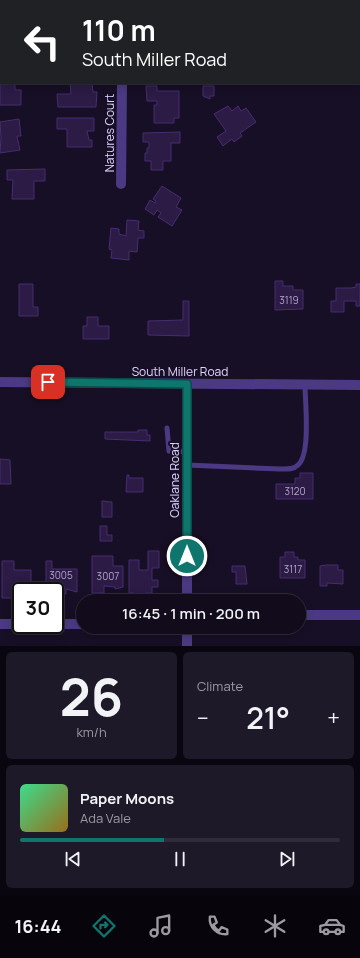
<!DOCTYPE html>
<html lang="en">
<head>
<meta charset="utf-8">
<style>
	body { margin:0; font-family:Manrope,sans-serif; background:#1e1929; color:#f1f3f6; height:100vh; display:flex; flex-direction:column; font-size:15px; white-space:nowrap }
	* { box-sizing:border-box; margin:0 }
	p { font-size:13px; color:#9c9ba3 }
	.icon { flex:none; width:22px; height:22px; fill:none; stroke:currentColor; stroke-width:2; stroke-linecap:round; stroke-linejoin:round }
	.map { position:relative; height:646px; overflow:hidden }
	.details { display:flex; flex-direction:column; gap:6px; padding:6px; background:#09060f; flex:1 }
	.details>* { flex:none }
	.hud { position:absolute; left:0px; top:0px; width:360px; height:84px; box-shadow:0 2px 10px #0003,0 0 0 1px #302b3b; background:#202124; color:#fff; overflow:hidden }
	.speed { position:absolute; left:12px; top:582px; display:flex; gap:8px; font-size:20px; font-weight:700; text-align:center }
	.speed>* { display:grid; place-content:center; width:52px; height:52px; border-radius:50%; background:#110b1c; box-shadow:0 2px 10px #0003,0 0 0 1px #302b3b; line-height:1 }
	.speed .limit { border:2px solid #111; border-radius:6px; background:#fff; color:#111 }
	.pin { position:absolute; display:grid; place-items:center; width:34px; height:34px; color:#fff; margin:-17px; border-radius:8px; box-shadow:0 2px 6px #0006 }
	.me { position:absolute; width:44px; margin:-22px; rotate:0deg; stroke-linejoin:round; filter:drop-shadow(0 0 3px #0008) }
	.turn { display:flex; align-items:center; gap:14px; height:84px; padding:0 16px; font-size:18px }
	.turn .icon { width:52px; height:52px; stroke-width:2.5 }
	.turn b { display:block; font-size:28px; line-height:34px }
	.big { font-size:30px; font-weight:600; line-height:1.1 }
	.details .widget { flex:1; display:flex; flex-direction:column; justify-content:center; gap:6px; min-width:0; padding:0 14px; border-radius:6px; background:#1e1929 }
	.details .dial { align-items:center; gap:0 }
	.dial b { font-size:52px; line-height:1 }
	.song { display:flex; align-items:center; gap:12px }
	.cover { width:48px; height:48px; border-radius:6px; background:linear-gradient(135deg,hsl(150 70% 55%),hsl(40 70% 35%)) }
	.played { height:4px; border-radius:2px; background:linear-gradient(90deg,#0f766e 45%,#302b3b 45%) }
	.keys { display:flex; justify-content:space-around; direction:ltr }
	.heat { display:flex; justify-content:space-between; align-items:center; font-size:22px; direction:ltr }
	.details .tiles { flex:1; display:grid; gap:6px; grid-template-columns:1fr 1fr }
	.widget:last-child { grid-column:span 2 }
	.trip { position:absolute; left:76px; top:594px; width:230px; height:40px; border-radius:20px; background:#110b1c; box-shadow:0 2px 10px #0003,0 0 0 1px #302b3b; font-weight:600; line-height:40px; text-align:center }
	.tabs { display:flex; height:64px; justify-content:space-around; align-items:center; background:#07040b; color:#9c9ba3 }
	.tabs .icon { width:28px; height:28px }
	.tabs .on { color:#0f766e }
	.tabs b { font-size:18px; color:#f1f3f6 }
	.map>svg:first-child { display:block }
</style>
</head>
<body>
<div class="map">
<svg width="360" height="646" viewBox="0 0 360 646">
	<rect width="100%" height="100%" fill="#170f25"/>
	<g fill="#2b1b45" stroke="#472d71">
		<polygon points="0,72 1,83 15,83 15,90 21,90 21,105 0,105"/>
		<polygon points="70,83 92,83 93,92 97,92 96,107 58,107 57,94 71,94"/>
		<polygon points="146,86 157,86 157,91 179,91 179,118 174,118 174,123 154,123 154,105 157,105 157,101 147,101"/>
		<polygon points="203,86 214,86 214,96 210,96 210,99 203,96"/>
		<polygon points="228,106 232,111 238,106 241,111 246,108 256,122 240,133 242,136 234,142 232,139 223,146 217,137 226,131 214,114"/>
		<polygon points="57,118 94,118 94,131 87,131 89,140 92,140 92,147 67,147 67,129 57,129"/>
		<polygon points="19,119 21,136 17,136 20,150 0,153 1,138 0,122"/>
		<polygon points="180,132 180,143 171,143 171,161 163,161 163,170 151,170 151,161 145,161 145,153 147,153 147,148 149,148 149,142 143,142 143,133"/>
		<polygon points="45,169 45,181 34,181 34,199 12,199 13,180 7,180 7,170"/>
		<polygon points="162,186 181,198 176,207 182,210 172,226 158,217 161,213 157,210 154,215 145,209 150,200 155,203 156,201 153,199"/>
		<polygon points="127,220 139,221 138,230 144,231 144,238 138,238 137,252 129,251 129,260 111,258 112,250 109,249 111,228 119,229 119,234 126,236"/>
		<polygon points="275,281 283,281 283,286 293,286 293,290 303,290 303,309 275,310"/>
		<polygon points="19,284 33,284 33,307 38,307 38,316 19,316"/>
		<polygon points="356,284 360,284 360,306 356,306 356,301 344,301 344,312 331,312 331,301 336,301 336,288 351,288 356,287"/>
		<polygon points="183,301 189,301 189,336 148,335 148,321 183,320"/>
		<polygon points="87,317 98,317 98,326 109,326 109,339 83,339 83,326 87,326"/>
		<polygon points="138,430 147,430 147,435 150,435 150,441 105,439 105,432 138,432"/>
		<polygon points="0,459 10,460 11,484 0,484"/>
		<polygon points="300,473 313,473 313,499 276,499 276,484 295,484 295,478 300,478"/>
		<polygon points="127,475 129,475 129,478 143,478 143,492 126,492"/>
		<polygon points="102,501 112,502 112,517 102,517"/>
		<polygon points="100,526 107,526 107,535 112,535 112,541 100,541"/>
		<polygon points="148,551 159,551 159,568 152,568 152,580 158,580 158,587 152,587 152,593 146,593 146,597 134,597 134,593 129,593 129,560 139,560 139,570 148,570"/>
		<polygon points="285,552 294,552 294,557 298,557 298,560 305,560 305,578 280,578 280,557 285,557"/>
		<polygon points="92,556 113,556 113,566 123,566 123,587 115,589 115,587 104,586 104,593 92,593"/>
		<polygon points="2,561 14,561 14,570 31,570 31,591 21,591 21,594 12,592 12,598 2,598"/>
		<polygon points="46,561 52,561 52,569 77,569 77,592 66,589 66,594 61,594 61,589 57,589 57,596 55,596 55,591 46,591"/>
		<polygon points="326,565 338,565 338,570 343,570 343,584 327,583 327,586 320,586 320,566"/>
		<polygon points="232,566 245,566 247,584 236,584 236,572 232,572"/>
	</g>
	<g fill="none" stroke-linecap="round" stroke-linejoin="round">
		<g stroke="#4b3a83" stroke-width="5">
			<polyline points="167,428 169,451 187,452"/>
			<path d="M187,465L280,469C286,469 293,470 298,465C311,454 305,402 305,384"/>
		</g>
		<g stroke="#4b3a83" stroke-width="10">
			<polyline points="0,6 1,6"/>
			<polyline points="359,6 360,6"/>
			<polyline points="121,184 122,83"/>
			<polyline points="187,384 187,601"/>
			<polyline points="299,615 360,615"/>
			<polyline points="0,624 21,624"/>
			<polyline points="55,624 83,624"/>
			<polyline points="187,646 187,627"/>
		</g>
		<polyline stroke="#4b3a83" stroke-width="10" points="0,382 360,385"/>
	</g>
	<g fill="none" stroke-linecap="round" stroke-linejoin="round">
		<defs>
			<polyline id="route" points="48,382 187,384 187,556"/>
		</defs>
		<use href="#route" stroke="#0a4d48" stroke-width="10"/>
		<use href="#route" stroke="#0f766e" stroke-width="7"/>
	</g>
	<g text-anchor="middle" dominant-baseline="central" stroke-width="4" stroke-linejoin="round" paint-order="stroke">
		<g font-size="10" fill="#b3a5d0">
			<text x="289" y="300">3119</text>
			<text x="295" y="491">3120</text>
			<text x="293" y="569">3117</text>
			<text x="61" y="575">3005</text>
			<text x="108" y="576">3007</text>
		</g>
		<g font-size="12" fill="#e0d3fe" stroke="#170f25">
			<text transform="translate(109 133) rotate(-90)">Natures Court</text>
			<text x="180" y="371">South Miller Road</text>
			<text transform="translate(174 480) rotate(-90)">Oaklane Road</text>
		</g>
	</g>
</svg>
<div class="speed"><div class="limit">30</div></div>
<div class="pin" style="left:48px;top:382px;background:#d93025"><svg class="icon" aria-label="arrive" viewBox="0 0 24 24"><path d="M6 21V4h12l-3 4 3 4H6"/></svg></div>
<svg class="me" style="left:187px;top:556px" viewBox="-20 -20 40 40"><circle r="17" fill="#0f766e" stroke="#fff" stroke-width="3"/><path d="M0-11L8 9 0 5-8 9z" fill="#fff"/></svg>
<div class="trip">16:45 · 1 min · 200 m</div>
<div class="hud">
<div class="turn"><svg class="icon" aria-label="left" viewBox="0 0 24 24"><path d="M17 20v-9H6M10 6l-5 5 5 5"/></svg><div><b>110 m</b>South Miller Road</div></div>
</div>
</div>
<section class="details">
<div class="tiles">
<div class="widget dial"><b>26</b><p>km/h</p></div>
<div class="widget"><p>Climate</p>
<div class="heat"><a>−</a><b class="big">21°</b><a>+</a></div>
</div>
<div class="widget">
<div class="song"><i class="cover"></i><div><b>Paper Moons</b><p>Ada Vale</p></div></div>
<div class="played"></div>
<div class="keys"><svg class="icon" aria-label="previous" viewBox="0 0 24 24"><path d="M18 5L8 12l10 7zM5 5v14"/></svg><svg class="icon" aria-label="pause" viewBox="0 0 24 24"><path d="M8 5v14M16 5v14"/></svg><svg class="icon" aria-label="next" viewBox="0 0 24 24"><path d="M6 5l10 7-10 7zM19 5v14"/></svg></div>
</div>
</div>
</section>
<nav class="tabs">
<b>16:44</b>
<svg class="icon on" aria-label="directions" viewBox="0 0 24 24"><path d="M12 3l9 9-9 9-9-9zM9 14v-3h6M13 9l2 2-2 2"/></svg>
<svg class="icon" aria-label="music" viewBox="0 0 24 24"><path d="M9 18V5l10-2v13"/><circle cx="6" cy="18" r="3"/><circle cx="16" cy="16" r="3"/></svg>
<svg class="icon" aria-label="phone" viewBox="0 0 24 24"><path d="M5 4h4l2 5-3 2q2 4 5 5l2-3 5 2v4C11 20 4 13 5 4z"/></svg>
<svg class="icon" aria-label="climate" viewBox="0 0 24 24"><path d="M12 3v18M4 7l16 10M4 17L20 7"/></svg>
<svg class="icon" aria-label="car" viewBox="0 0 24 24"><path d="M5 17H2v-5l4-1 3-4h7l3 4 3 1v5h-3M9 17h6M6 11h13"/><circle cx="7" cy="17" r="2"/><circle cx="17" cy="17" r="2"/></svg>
</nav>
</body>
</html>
